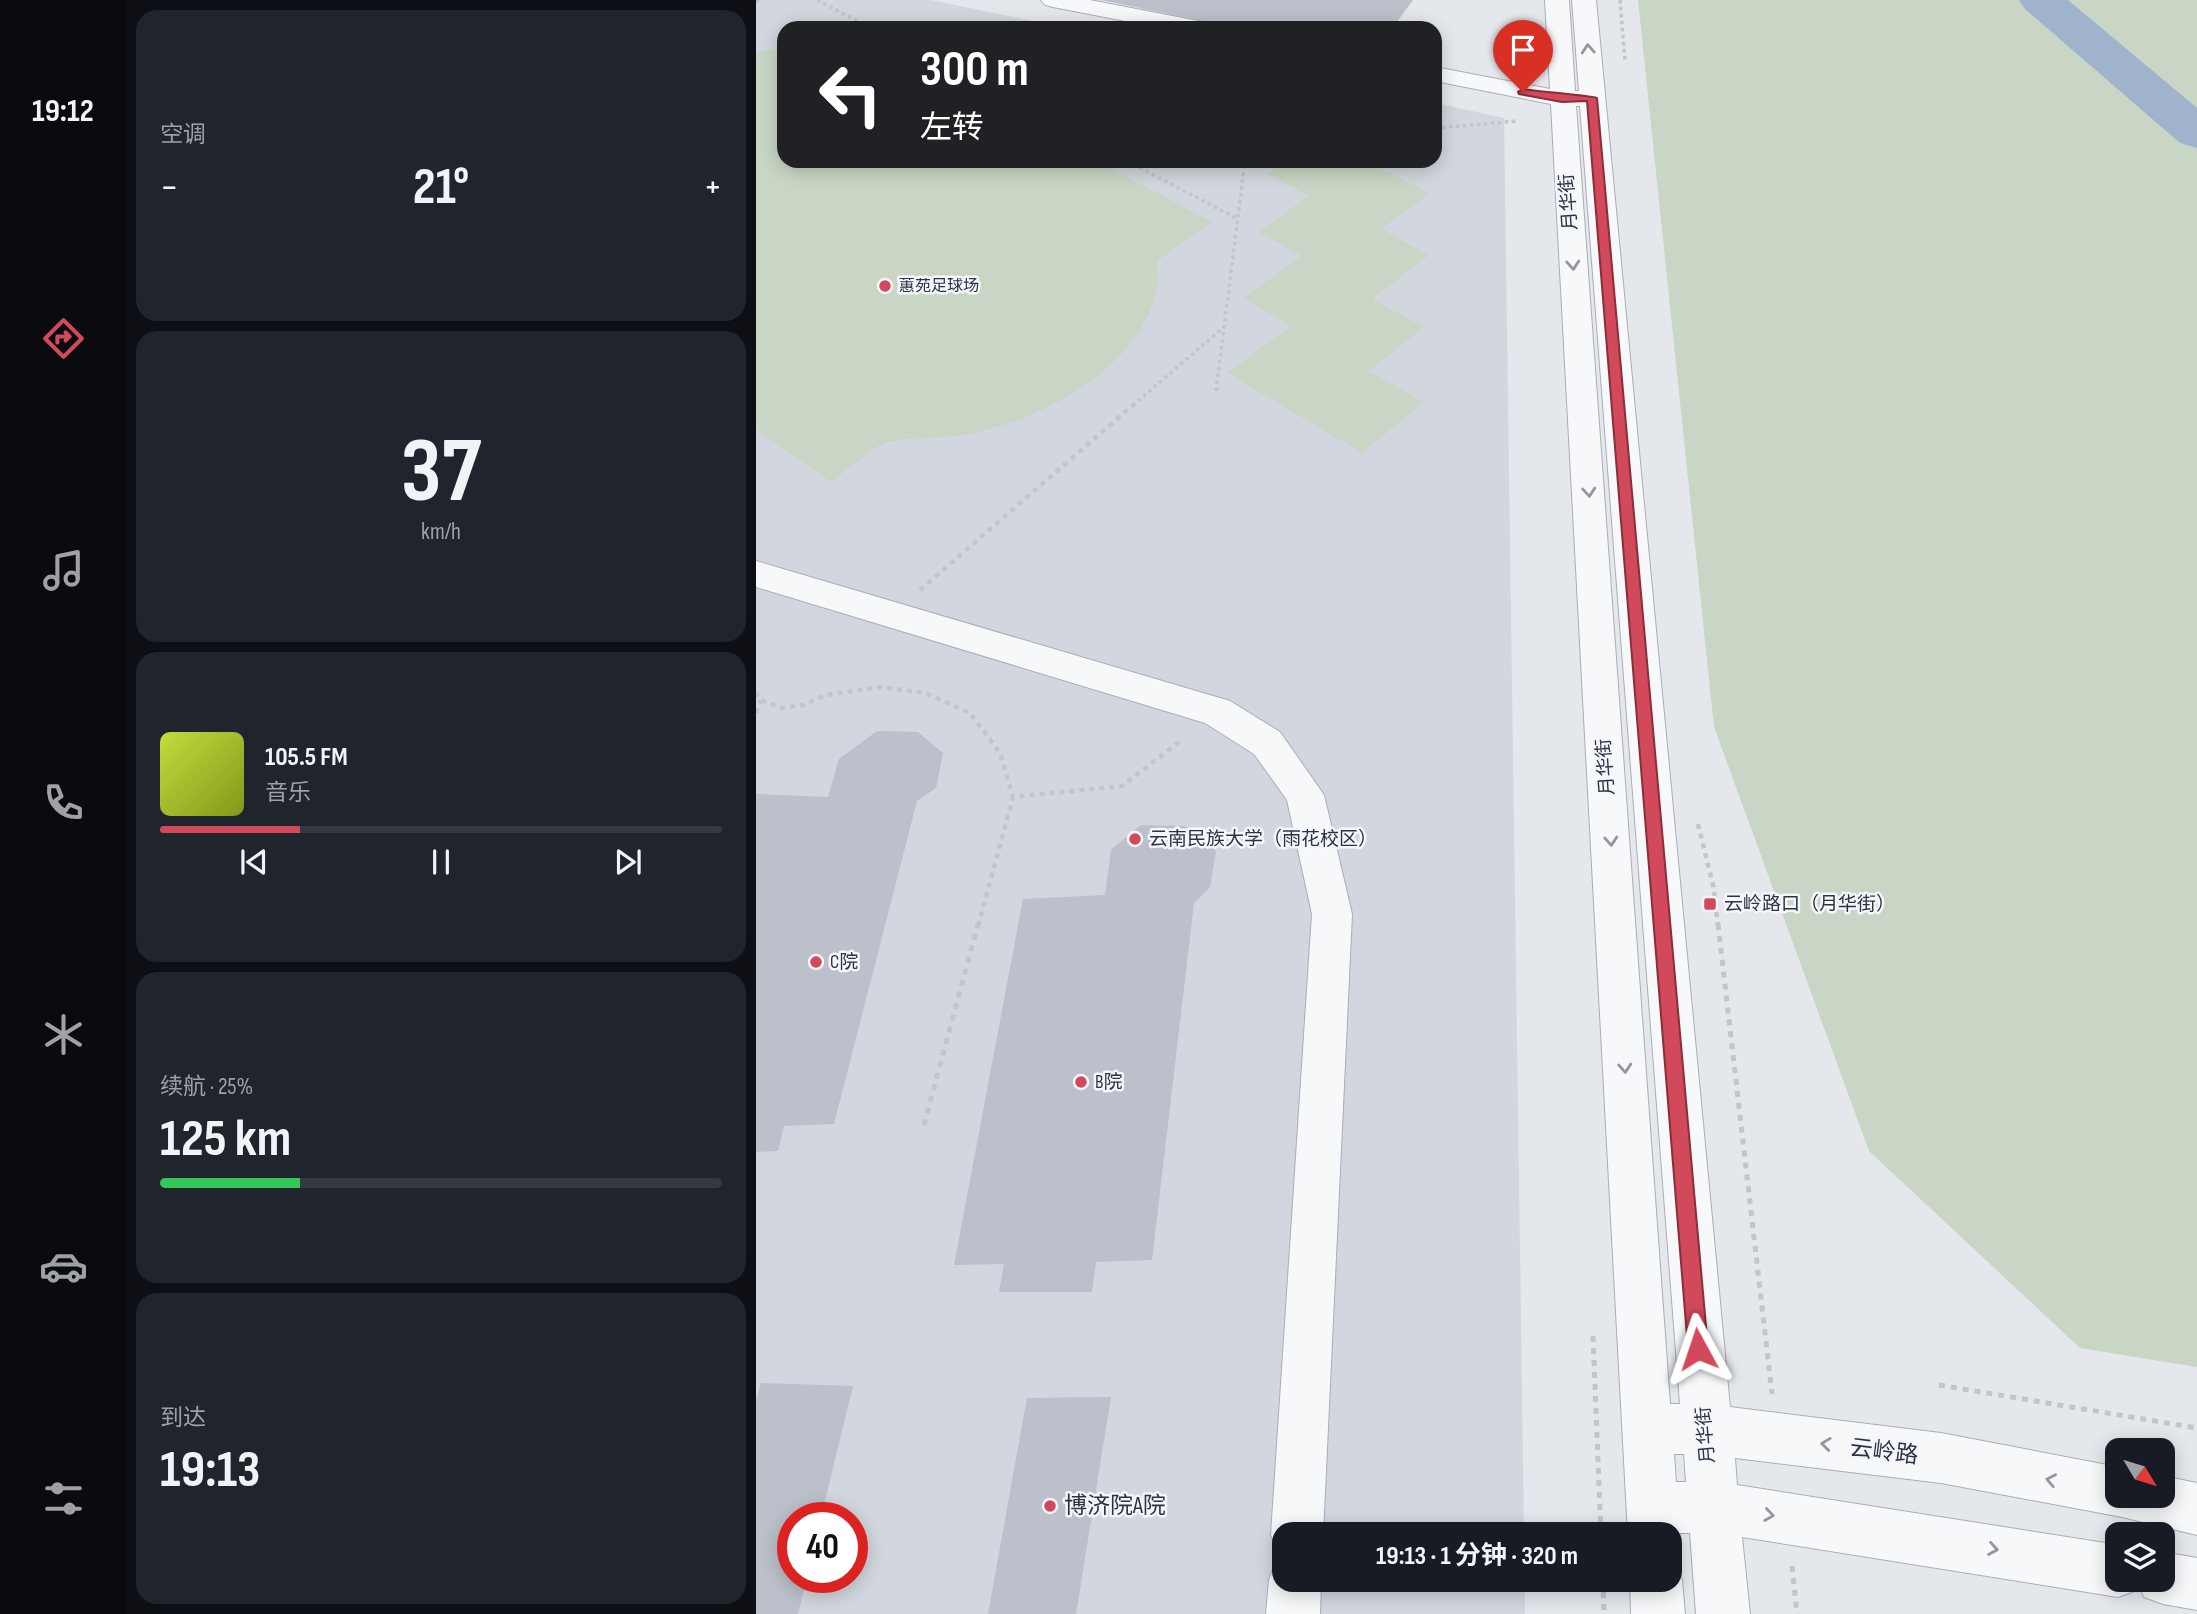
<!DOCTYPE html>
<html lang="zh">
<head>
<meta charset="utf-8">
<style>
	body { margin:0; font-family:"Sofia Sans Condensed","Noto Sans SC",sans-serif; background:#20242c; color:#f1f3f6; height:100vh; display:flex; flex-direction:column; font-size:26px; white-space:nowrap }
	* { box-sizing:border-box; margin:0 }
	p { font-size:23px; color:#9ea1a6 }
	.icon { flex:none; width:38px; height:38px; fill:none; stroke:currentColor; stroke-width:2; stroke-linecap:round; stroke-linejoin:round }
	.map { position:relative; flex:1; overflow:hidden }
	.details { display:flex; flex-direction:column; gap:10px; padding:10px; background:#0d0f14; width:630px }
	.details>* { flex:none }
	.hud { position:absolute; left:21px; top:21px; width:665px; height:147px; border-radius:21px; box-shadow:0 4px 18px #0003; background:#202124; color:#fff; overflow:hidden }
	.needle { width:46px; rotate:128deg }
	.fabs { position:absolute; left:1349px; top:1438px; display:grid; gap:14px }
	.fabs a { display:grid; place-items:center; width:70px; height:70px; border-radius:14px; background:#171b24; box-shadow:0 4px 18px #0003; font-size:35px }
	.speed { position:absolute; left:21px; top:1502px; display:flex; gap:14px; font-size:35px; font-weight:700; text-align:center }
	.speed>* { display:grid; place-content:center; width:91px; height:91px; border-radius:50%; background:#171b24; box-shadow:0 4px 18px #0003; line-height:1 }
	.speed .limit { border:10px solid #d22; background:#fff; color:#111 }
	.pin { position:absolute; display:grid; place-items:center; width:60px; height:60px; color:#fff; margin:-72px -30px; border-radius:50% 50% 50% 0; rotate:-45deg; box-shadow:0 0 7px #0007 }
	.pin .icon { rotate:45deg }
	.me { position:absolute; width:77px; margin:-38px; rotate:355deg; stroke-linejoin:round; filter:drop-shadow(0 0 5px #0008) }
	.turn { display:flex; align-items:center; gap:24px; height:147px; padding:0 28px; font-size:32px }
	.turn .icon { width:91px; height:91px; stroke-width:2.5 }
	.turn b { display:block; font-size:49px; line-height:60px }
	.big { font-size:52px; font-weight:700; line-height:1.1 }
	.details .card { flex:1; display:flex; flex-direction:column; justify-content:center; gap:10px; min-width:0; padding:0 24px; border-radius:21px; background:#20242c }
	.details .dial { align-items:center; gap:0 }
	.dial b { font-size:91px; line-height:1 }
	.song { display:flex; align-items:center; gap:21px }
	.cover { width:84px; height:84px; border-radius:10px; background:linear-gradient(135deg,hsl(70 70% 55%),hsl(70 70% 35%)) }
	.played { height:7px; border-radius:4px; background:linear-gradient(90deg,#d1495b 25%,#363941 25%) }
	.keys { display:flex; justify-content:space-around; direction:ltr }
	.heat { display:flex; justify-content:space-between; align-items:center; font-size:38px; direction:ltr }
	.charge { height:10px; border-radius:5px; background:linear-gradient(90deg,#34c759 25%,#363941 0) }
	.trip { position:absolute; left:516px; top:1522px; width:410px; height:70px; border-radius:21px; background:#171b24; box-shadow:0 4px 18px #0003; font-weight:700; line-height:70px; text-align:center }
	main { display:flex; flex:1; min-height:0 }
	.menu { display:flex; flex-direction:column; width:126px; justify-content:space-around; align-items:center; background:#090b0e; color:#9ea1a6 }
	.menu .icon { width:49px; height:49px }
	.menu .current { color:#d1495b }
	.menu b { font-size:32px; color:#f1f3f6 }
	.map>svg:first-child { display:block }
</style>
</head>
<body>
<main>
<nav class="menu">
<b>19:12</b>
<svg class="icon current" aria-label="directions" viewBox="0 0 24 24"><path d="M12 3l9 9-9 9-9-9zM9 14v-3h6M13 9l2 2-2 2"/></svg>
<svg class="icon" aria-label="music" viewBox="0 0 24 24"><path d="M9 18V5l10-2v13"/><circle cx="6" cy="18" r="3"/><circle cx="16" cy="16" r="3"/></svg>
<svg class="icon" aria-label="phone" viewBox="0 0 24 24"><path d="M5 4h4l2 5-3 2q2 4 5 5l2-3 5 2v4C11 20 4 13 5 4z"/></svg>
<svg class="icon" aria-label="climate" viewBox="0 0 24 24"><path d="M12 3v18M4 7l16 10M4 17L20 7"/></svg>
<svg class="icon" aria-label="car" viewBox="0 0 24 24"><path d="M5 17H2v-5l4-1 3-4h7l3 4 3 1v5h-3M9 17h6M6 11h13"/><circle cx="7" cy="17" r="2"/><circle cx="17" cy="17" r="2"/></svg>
<svg class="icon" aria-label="filters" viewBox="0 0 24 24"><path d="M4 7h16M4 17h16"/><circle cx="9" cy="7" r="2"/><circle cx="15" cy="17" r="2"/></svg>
</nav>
<section class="details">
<div class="card"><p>空调</p>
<div class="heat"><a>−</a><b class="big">21°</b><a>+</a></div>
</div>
<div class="card dial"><b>37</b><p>km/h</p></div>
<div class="card">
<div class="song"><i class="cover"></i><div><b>105.5 FM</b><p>音乐</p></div></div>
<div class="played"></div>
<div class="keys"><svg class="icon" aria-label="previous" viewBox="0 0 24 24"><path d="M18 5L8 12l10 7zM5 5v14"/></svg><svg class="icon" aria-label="pause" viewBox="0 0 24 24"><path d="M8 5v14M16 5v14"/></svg><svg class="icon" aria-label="next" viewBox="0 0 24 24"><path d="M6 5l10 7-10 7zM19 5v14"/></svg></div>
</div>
<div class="card"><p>续航 · 25%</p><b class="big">125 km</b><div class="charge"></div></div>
<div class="card"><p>到达</p><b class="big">19:13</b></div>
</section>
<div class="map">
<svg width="1441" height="1614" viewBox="0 0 1441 1614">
	<rect width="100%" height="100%" fill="#e4e7ec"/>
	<path fill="#d2d6de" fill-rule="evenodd" d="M0,0H175L311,28H28V161H679V103L748,118L768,1535H528V1580H769V1614H0ZM37,1517H96V1577H37Z"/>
	<g fill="#c9d6c5">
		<polygon points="882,0 1441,0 1441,1367 1324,1348 1113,1151 958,727"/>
		<path d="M28,46V161H341L456,222L401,261C401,271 403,283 400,293C380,371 285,420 212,434C186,439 157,436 132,442C117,446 89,472 75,482L0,429V52L18,50Z"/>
		<polygon points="530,161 634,161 624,169 674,193 625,229 673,255 616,299 668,327 613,371 668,402 606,453 471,373 535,326 487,298 546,256 502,232 553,196 511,174"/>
	</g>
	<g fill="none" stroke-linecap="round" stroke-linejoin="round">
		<polygon fill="#9fb4cc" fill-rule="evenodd" points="1263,0 1312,0 1441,108 1441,148 1424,143 1269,9"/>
	</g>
	<g fill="#bbc0ca">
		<polygon points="345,0 657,0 640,23 662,27 479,28"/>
		<polygon points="121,731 162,732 187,753 180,788 161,801 78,1124 28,1126 22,1151 0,1152 0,794 72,797 83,759"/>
		<polygon points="385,825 429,826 460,851 454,887 438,903 396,1260 340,1262 336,1292 243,1292 248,1264 198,1265 267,899 349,895 355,850"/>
		<polygon points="5,1383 97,1386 65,1517 37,1517 37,1577 51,1577 42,1614 0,1614 0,1401"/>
		<polygon points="355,1397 320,1614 232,1614 271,1398"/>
	</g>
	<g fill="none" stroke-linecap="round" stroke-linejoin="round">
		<defs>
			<g id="minor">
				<polygon points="285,0 334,0 442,21 451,23 454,28 405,28 297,7 289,5"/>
				<path d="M789,0H813L819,91H823L816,0H840L974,1407L1185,1433L1362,1467V1496H1407V1476L1441,1483V1535L1366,1517L1185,1483L979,1458L981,1485L1362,1545V1580H1407V1552L1441,1558V1610L1407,1604L1388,1597L1383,1584L1381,1590L1362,1597L986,1537L994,1614H940L934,1533H924L914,1555V1535H872L795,104L679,81V67L794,89ZM820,106H824L924,1404H914ZM918,1454H928L930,1482H920Z"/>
				<polygon points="0,561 474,701 524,732 568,795 596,914 567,1535 528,1535 528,1556 523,1553 515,1535 556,914 531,800 498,754 449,723 0,587"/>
				<polygon points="528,1558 528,1580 565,1580 564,1614 510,1614 513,1580 520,1561"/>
				<polygon points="914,1559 919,1561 926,1580 929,1614 875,1614 874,1580 914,1580"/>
			</g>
		</defs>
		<use href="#minor" stroke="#a9aeb7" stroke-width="2"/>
		<g stroke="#c2c5cb" stroke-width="3.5" stroke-dasharray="3.5 3.5" stroke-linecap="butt">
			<polyline points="61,0 115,28"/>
			<polyline points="864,0 869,61"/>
			<polyline points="0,2 3,0"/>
			<polyline points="679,128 762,121"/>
			<polyline points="371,161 480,218"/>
			<polyline points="460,391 489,161"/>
			<polyline points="382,401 468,327"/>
		</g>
		<g stroke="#c2c5cb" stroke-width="4.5" stroke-dasharray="5 5" stroke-linecap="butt">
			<polyline points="164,590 384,399"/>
			<polyline points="0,692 5,700 25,708 47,705 70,695 124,687 169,693 214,713 244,753 257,797 366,786 427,739"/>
			<polyline points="0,713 5,700"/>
			<polyline points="942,824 957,885 962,926"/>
			<polyline points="222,926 257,797"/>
		</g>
		<g stroke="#c2c5cb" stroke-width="5" stroke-dasharray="6 6" stroke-linecap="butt">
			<polyline points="962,924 1016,1394"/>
			<polyline points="168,1125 222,924"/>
			<polyline points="837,1336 845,1535"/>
			<polyline points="1183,1385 1441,1428"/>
			<polyline points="1036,1566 1041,1614"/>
			<polyline points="847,1580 848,1614"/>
		</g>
		<use href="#minor" fill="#f7f8fa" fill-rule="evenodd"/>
	</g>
	<defs><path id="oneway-chevron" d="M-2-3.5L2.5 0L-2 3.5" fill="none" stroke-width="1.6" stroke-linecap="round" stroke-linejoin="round" transform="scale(1.75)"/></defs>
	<g stroke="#9196a0">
		<use href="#oneway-chevron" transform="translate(832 49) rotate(-94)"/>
		<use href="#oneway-chevron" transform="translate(817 265) rotate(86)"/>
		<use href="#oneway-chevron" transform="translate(833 492) rotate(86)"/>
		<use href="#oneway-chevron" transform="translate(855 841) rotate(86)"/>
		<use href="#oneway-chevron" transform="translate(869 1068) rotate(86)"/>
		<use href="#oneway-chevron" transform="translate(1070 1444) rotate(-173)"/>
		<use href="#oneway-chevron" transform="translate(1295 1480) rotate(-169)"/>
		<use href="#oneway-chevron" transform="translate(1013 1515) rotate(8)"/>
		<use href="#oneway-chevron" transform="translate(1237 1549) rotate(10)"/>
	</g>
	<path fill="#d1495b" stroke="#882f3b" stroke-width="2" d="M767,89C779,91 838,96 841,98L952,1349L949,1356L942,1359L935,1356L932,1349L831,101L806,102L763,94L762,92Z"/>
	<g fill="#d1495b" stroke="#f4f6f9" stroke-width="2.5">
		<circle cx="129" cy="286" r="7"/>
		<circle cx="379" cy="839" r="7"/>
		<rect x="947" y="897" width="14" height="14" rx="3.5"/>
		<circle cx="60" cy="962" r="7"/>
		<circle cx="325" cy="1082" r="7"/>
		<circle cx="294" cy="1506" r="7"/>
	</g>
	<g text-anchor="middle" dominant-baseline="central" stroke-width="5" stroke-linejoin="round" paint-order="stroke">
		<g font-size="16" fill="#2b3445" stroke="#f4f6f9" text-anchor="start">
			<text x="143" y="286">蕙苑足球场</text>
		</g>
		<g font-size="19" fill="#2b3445" stroke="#f4f6f9">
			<text transform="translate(813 202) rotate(-94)">月华街</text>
			<text transform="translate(850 767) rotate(-94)">月华街</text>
			<text transform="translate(950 1435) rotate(-95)">月华街</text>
		</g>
		<g font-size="19" fill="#2b3445" stroke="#f4f6f9" text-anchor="start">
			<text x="393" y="839">云南民族大学（雨花校区）</text>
			<text x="968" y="904">云岭路口（月华街）</text>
			<text x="74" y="962">C院</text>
			<text x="339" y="1082">B院</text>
		</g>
		<g font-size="23" fill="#2b3445" stroke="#f4f6f9">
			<text transform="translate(1128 1452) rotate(7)">云岭路</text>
		</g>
		<g font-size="23" fill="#2b3445" stroke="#f4f6f9" text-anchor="start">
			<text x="308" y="1506">博济院A院</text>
		</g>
	</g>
</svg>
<div class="fabs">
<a><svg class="needle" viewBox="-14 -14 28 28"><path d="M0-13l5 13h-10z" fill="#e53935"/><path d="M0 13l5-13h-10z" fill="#9ea1a6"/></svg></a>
<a><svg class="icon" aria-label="layers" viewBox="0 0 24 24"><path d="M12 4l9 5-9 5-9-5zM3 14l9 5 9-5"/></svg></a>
</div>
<div class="speed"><div class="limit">40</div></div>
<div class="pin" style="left:767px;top:92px;background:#d93025"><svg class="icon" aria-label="arrive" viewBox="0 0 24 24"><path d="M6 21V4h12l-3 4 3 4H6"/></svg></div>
<svg class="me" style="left:942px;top:1349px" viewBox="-20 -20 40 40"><path d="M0-17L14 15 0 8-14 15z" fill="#d1495b" stroke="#fff" stroke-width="4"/></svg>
<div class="trip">19:13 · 1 分钟 · 320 m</div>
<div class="hud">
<div class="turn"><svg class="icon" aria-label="left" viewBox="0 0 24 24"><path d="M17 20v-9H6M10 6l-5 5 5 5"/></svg><div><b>300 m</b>左转</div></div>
</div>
</div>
</main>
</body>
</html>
